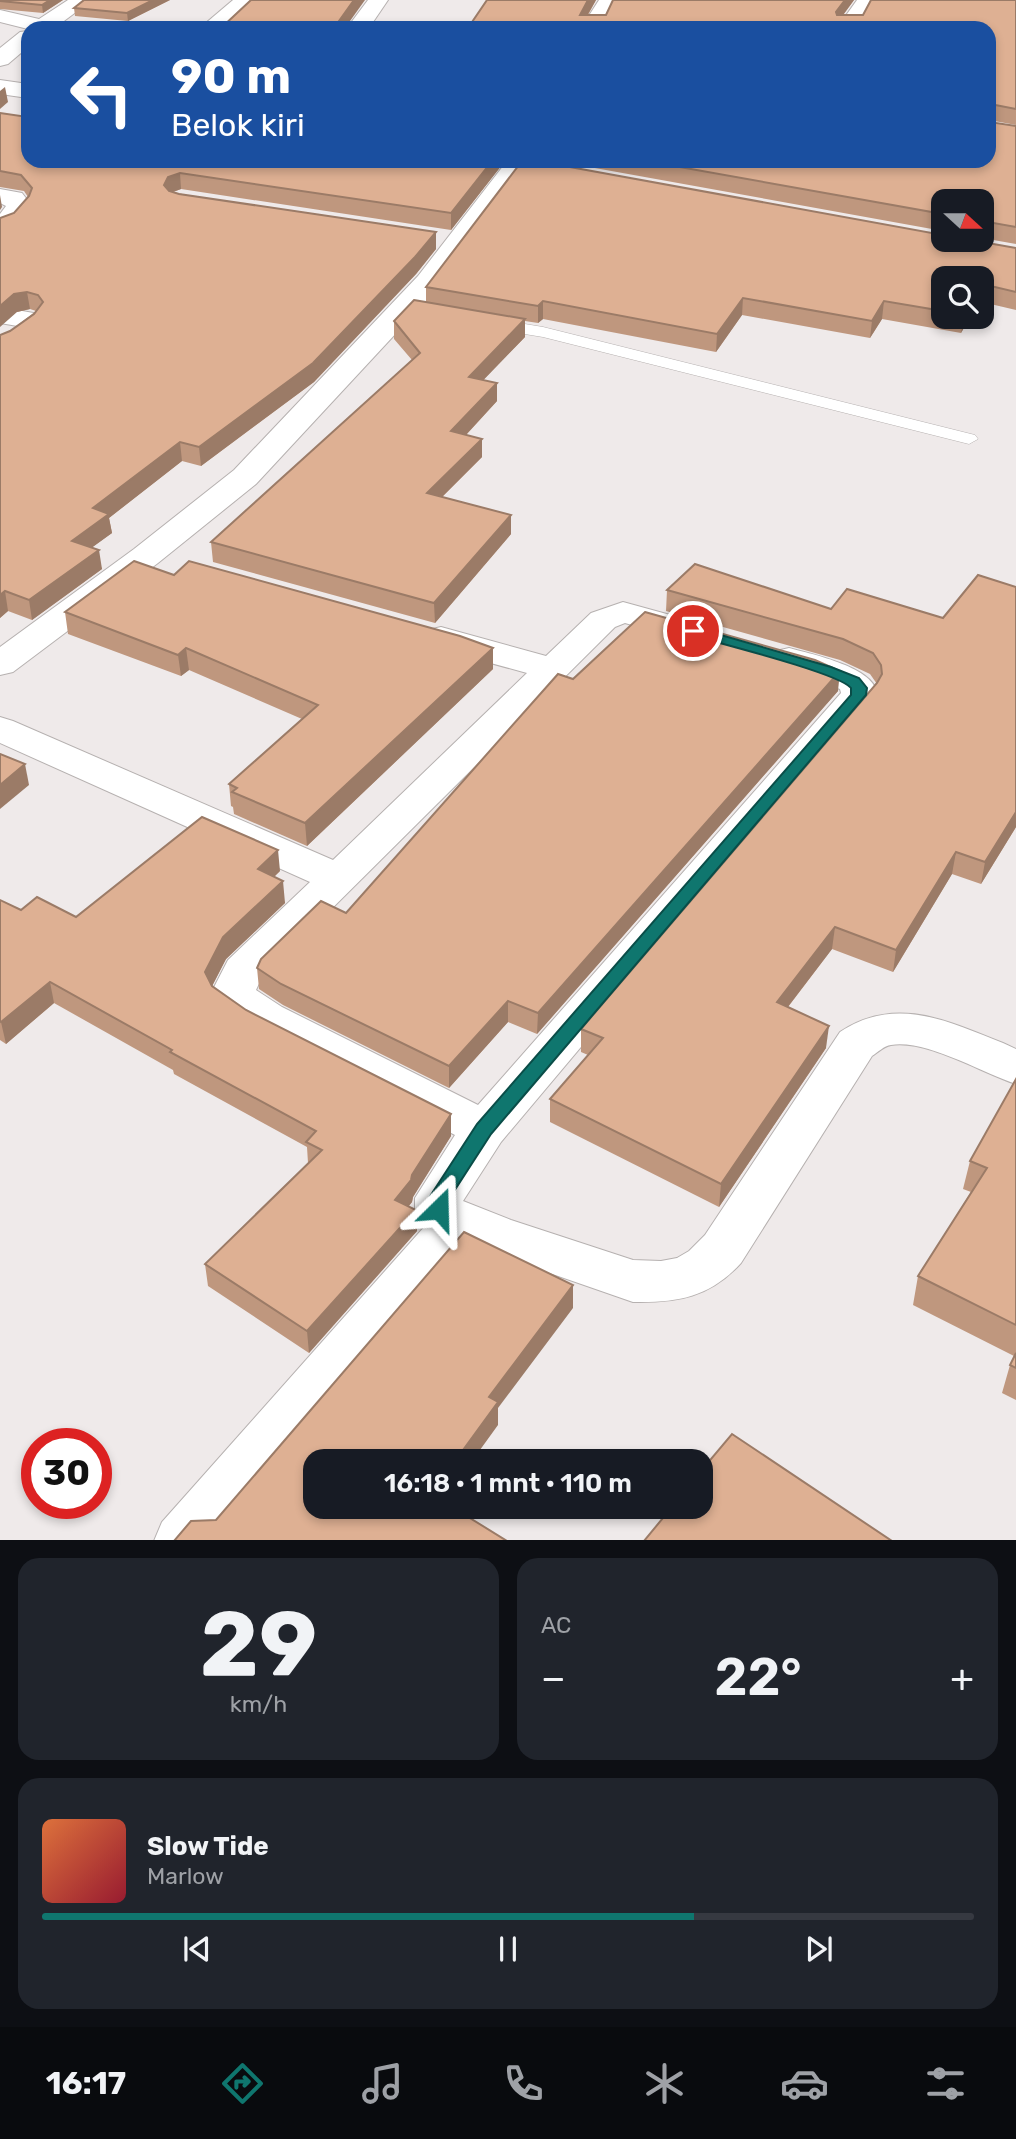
<!DOCTYPE html>
<html lang="id">
<head>
<meta charset="utf-8">
<style>
	body { margin:0; font-family:Rubik,sans-serif; background:#20242c; color:#f1f3f6; height:100vh; display:flex; flex-direction:column; font-size:26px; white-space:nowrap }
	* { box-sizing:border-box; margin:0 }
	p { font-size:23px; color:#9ea1a6 }
	.icon { flex:none; width:38px; height:38px; fill:none; stroke:currentColor; stroke-width:2; stroke-linecap:round; stroke-linejoin:round }
	.map { position:relative; height:1540px; overflow:hidden }
	.sheet { display:flex; flex-direction:column; gap:18px; padding:18px; background:#0d0f14; flex:1 }
	.sheet>* { flex:none }
	.guide { position:absolute; left:21px; top:21px; width:975px; height:147px; border-radius:21px; box-shadow:0 4px 10px #0003; background:#1a4fa0; color:#fff; overflow:hidden }
	.needle { width:46px; rotate:111deg }
	.buttons { position:absolute; left:931px; top:189px; display:grid; gap:14px }
	.buttons a { display:grid; place-items:center; width:63px; height:63px; border-radius:14px; background:#171b24; box-shadow:0 4px 10px #0003; font-size:35px }
	.speed { position:absolute; left:21px; top:1428px; display:flex; gap:14px; font-size:35px; font-weight:700; text-align:center }
	.speed>* { display:grid; place-content:center; width:91px; height:91px; border-radius:50%; background:#171b24; box-shadow:0 4px 10px #0003; line-height:1 }
	.speed .limit { border:10px solid #d22; background:#fff; color:#111 }
	.pin { position:absolute; display:grid; place-items:center; width:60px; height:60px; color:#fff; margin:-30px; border:4px solid #fff; border-radius:50%; box-shadow:0 2px 7px #0007 }
	.me { position:absolute; width:77px; margin:-38px; rotate:22deg; stroke-linejoin:round; filter:drop-shadow(0 0 5px #0008) }
	.turn { display:flex; align-items:center; gap:24px; height:147px; padding:0 35px; font-size:32px }
	.turn .icon { width:91px; height:91px; stroke-width:2.5 }
	.turn b { display:block; font-size:49px; line-height:60px }
	.big { font-size:52px; font-weight:600; line-height:1.1 }
	.sheet .tile { flex:1; display:flex; flex-direction:column; justify-content:center; gap:10px; min-width:0; padding:0 24px; border-radius:21px; background:#20242c }
	.sheet .dial { align-items:center; gap:0 }
	.dial b { font-size:91px; line-height:1 }
	.song { display:flex; align-items:center; gap:21px }
	.cover { width:84px; height:84px; border-radius:10px; background:linear-gradient(135deg,hsl(20 70% 55%),hsl(350 70% 35%)) }
	.played { height:7px; border-radius:4px; background:linear-gradient(90deg,#0f766e 70%,#363941 70%) }
	.keys { display:flex; justify-content:space-around; direction:ltr }
	.heat { display:flex; justify-content:space-between; align-items:center; font-size:38px; direction:ltr }
	.sheet .tiles { flex:1; display:grid; gap:18px; grid-template-columns:1fr 1fr }
	.tile:last-child { grid-column:span 2 }
	.trip { position:absolute; left:303px; top:1449px; width:410px; height:70px; border-radius:21px; background:#171b24; box-shadow:0 4px 10px #0003; font-weight:600; line-height:70px; text-align:center }
	.menu { display:flex; height:112px; justify-content:space-around; align-items:center; background:#090b0e; color:#9ea1a6 }
	.menu .icon { width:49px; height:49px }
	.menu .active { color:#0f766e }
	.menu b { font-size:32px; color:#f1f3f6 }
	.map>svg:first-child { display:block }
</style>
</head>
<body>
<div class="map">
<svg width="1016" height="1541" viewBox="0 0 1016 1541">
	<rect width="100%" height="100%" fill="#efeaea"/>
	<g fill="none" stroke-linecap="round" stroke-linejoin="round">
		<defs>
			<polygon id="lane" points="494,319 543,327 975,435 978,439 969,444 543,337 488,328 486,324"/>
			<g id="street">
				<polygon points="68,0 92,0 60,24 63,28 28,29 0,22 0,10 39,19"/>
				<polygon points="233,0 256,0 224,28 200,28"/>
				<polygon points="368,0 388,0 369,28 347,28"/>
				<polygon points="599,0 619,0 603,28 581,28"/>
				<polygon points="857,0 877,0 859,28 837,28"/>
				<polygon points="28,31 28,47 8,64 0,66 0,48 20,32"/>
				<polygon points="0,80 28,84 28,98 0,94"/>
				<polygon points="507,161 531,161 438,288 256,484 158,563 13,672 0,675 0,647 134,549 234,470 418,276"/>
				<path d="M0,189L22,193L32,206C25,220 15,231 0,235V214L6,206L0,203Z"/>
				<polygon points="0,307 39,314 43,320 39,326 29,328 0,323"/>
				<path d="M623,602L703,624L709,631L703,638L691,642L625,623L615,627L261,979L256,990L282,1007L478,1105L841,693L840,689L776,667L771,659L776,651L789,648C812,654 877,668 877,695L501,1142L463,1201L511,1220L633,1260L661,1261L677,1258L689,1251L705,1235L840,1032C896,995 947,1021 1003,1043L1016,1049V1084C982,1073 926,1039 891,1045C884,1046 878,1052 872,1056L741,1263C710,1297 678,1303 633,1302L469,1245L218,1541H154L162,1522L425,1226L415,1209V1198L455,1135L250,1029L217,1006L210,995L228,960L310,882L0,743V717L13,721L333,860L527,673L428,646L423,638L428,630L441,627L546,656L591,613Z"/>
			</g>
		</defs>
		<use href="#lane" stroke="#b6b1b0" stroke-width="1"/>
		<use href="#street" stroke="#b6b1b0" stroke-width="2"/>
		<use href="#lane" fill="#fff" fill-rule="evenodd"/>
		<use href="#street" fill="#fff" fill-rule="evenodd"/>
	</g>
	<g fill="#bf977e">
		<polygon points="0,0 63,0 43,13 0,9"/>
		<polygon points="170,0 128,21 75,16 74,8"/>
		<polygon points="487,0 596,0 588,15 606,15 613,0 854,0 843,15 863,15 1016,0 1016,125 989,120 989,122 1016,126 1016,244 982,238 982,201 943,201 943,231 556,161 989,161 468,28"/>
		<polygon points="0,113 28,161 505,161 451,230 181,189 173,192 436,249 416,274 314,382 201,466 182,461 109,518 112,533 92,547 102,569 32,620 8,611 0,618 10,331 36,311 30,309 17,312 14,213 28,197 24,191 0,187"/>
		<polygon points="1016,248 1016,310 982,302 982,278 943,278 943,317 970,317 961,333 882,319 870,338 742,315 716,352 543,319 538,323 525,321 525,337 483,380 497,383 497,401 466,435 482,457 442,497 511,515 511,534 435,623 213,562 211,542 412,360 394,339 394,321 426,302 426,287"/>
		<polygon points="174,575 493,669 307,846 234,814 233,807 231,806 229,784 302,719 189,670 181,676 68,634 65,612"/>
		<polygon points="847,589 1016,827 981,884 952,874 893,972 832,949 788,1007 826,1048 719,1207 550,1122 550,1099 588,1055 581,1052 581,1029 877,684 870,674 840,660 666,611 667,590 831,609"/>
		<polygon points="573,679 838,691 537,1034 508,1022 449,1088 283,1005 259,989 257,968 346,913"/>
		<polygon points="280,871 274,877 285,903 226,959 212,986 246,1010 451,1114 451,1136 413,1197 412,1202 409,1206 416,1210 417,1231 309,1353 208,1286 205,1264 308,1163 307,1147 174,1074 173,1070 54,1003 6,1044 0,1040 0,900 21,910 76,917"/>
		<polygon points="1016,1079 1016,1400 1002,1393 1010,1365 1014,1356 913,1305 918,1276 971,1192 963,1189 970,1161"/>
	</g>
	<g fill="#9b7b67">
		<polygon points="50,0 63,0 43,13 42,5"/>
		<polygon points="153,0 170,0 128,21 127,13"/>
		<polygon points="354,0 365,0 345,28 334,28"/>
		<polygon points="588,0 596,0 580,28 580,15"/>
		<polygon points="845,0 854,0 835,26 836,12"/>
		<polygon points="5,87 8,102 0,109 0,91"/>
		<polygon points="492,161 505,161 451,230 451,213"/>
		<polygon points="180,173 181,189 170,193 164,185 168,177"/>
		<polygon points="0,195 2,207 0,210"/>
		<polygon points="436,232 436,249 416,274 314,382 201,466 199,447"/>
		<polygon points="27,292 30,309 17,312 0,327 0,306 14,294"/>
		<polygon points="743,298 742,315 716,352 717,334"/>
		<polygon points="543,301 543,319 538,323 538,306"/>
		<polygon points="884,301 882,319 870,338 872,321"/>
		<polygon points="964,317 970,317 961,333"/>
		<polygon points="525,319 525,337 469,395 469,377"/>
		<polygon points="497,383 497,401 452,450 451,431"/>
		<polygon points="482,439 482,457 427,512 427,493"/>
		<polygon points="180,442 182,461 109,518 112,533 75,560 72,541 93,508"/>
		<polygon points="511,515 511,534 435,623 434,603"/>
		<polygon points="99,550 102,569 32,620 29,600"/>
		<polygon points="5,591 8,611 0,618 0,595"/>
		<polygon points="186,648 189,670 181,676 178,655"/>
		<polygon points="493,648 493,669 307,846 305,823"/>
		<polygon points="840,671 838,691 537,1034 538,1013"/>
		<polygon points="25,764 29,785 0,809 0,785"/>
		<polygon points="1016,812 1016,827 981,884 985,862"/>
		<polygon points="278,850 280,871 260,890 258,869"/>
		<polygon points="956,852 952,874 893,972 896,950"/>
		<polygon points="283,881 285,903 226,959 208,994 205,972 223,937"/>
		<polygon points="835,927 832,949 774,1025 777,1002"/>
		<polygon points="50,982 54,1003 6,1044 1,1022"/>
		<polygon points="508,1001 508,1022 449,1088 449,1066"/>
		<polygon points="829,1026 826,1048 719,1207 721,1184"/>
		<polygon points="451,1114 451,1136 413,1197 412,1202 396,1221 395,1200"/>
		<polygon points="416,1210 417,1231 309,1353 307,1331"/>
		<polygon points="573,1285 573,1308 498,1408 498,1425 472,1461 455,1461 489,1397"/>
		<polygon points="460,1507 470,1507 470,1516 458,1533 457,1510"/>
	</g>
	<g fill="#deb093" stroke="#9b7b67" stroke-width="2">
		<polygon points="0,0 50,0 42,5 0,1"/>
		<polygon points="84,0 153,0 127,13 74,8"/>
		<polygon points="251,0 354,0 334,28 221,28"/>
		<polygon points="487,0 588,0 580,15 606,15 613,0 845,0 836,12 837,15 863,15 871,0 1016,0 1016,109 990,104 989,122 1016,126 1016,227 982,221 982,201 943,201 943,214 646,161 989,161 989,28 468,28"/>
		<polygon points="0,113 28,117 28,161 492,161 451,213 180,173 168,177 164,185 169,191 179,194 436,232 415,257 313,363 199,447 180,442 93,508 109,514 72,541 99,550 29,600 5,591 0,595 0,335 10,331 34,314 43,302 38,295 27,292 14,294 0,306 0,218 14,213 29,196 32,188 21,175 0,171"/>
		<polygon points="522,161 537,161 943,235 943,240 971,240 1016,248 1016,292 982,284 982,278 943,278 943,311 884,301 872,321 743,298 717,334 543,301 538,306 426,287"/>
		<polygon points="414,300 525,319 469,377 497,383 451,431 482,439 427,493 511,515 434,603 211,542 420,353 394,321"/>
		<polygon points="134,561 174,575 189,561 460,636 493,648 305,823 232,792 237,788 229,784 318,705 186,648 178,655 65,612"/>
		<polygon points="695,564 831,609 847,589 943,618 978,575 1016,587 1016,812 985,862 956,852 896,950 835,927 777,1002 829,1026 721,1184 550,1099 603,1038 581,1029 877,683 882,674 881,665 873,653 843,639 667,590"/>
		<polygon points="645,612 815,660 840,671 538,1013 508,1001 449,1066 281,984 257,968 261,959 321,901 346,913 558,674 573,679"/>
		<polygon points="0,754 25,764 0,785"/>
		<polygon points="202,817 278,850 258,869 283,881 223,937 205,972 212,986 246,1010 451,1114 412,1175 411,1180 395,1200 416,1210 307,1331 205,1264 322,1150 306,1142 316,1131 170,1052 172,1050 50,982 1,1022 0,1021 0,900 21,910 37,897 76,917"/>
		<polygon points="1016,1079 1016,1325 918,1276 987,1168 970,1161"/>
		<polygon points="464,1232 573,1285 489,1397 498,1402 455,1461 315,1461 315,1507 460,1507 457,1510 507,1541 174,1541 191,1521 216,1520"/>
		<polygon points="1016,1353 1016,1368 1010,1365"/>
		<polygon points="732,1434 892,1541 644,1541 672,1507 700,1507 700,1472"/>
	</g>
	<path fill="#0f766e" stroke="#0a4d48" stroke-width="2" d="M693,627L831,667L859,678L867,688L866,695L491,1134L449,1199L446,1215L439,1217L432,1215L429,1198L477,1124L851,695V688C839,673 714,642 687,634L685,631Z"/>
</svg>
<div class="buttons">
<a><svg class="needle" viewBox="-14 -14 28 28"><path d="M0-13l5 13h-10z" fill="#e53935"/><path d="M0 13l5-13h-10z" fill="#9ea1a6"/></svg></a>
<a><svg class="icon" aria-label="search" viewBox="0 0 24 24"><circle cx="10" cy="10" r="6"/><path d="M15 15l6 6"/></svg></a>
</div>
<div class="speed"><div class="limit">30</div></div>
<div class="pin" style="left:693px;top:631px;background:#d93025"><svg class="icon" aria-label="arrive" viewBox="0 0 24 24"><path d="M6 21V4h12l-3 4 3 4H6"/></svg></div>
<svg class="me" style="left:439px;top:1209px" viewBox="-20 -20 40 40"><path d="M0-17L14 15 0 8-14 15z" fill="#0f766e" stroke="#fff" stroke-width="4"/></svg>
<div class="trip">16:18 · 1 mnt · 110 m</div>
<div class="guide">
<div class="turn"><svg class="icon" aria-label="left" viewBox="0 0 24 24"><path d="M17 20v-9H6M10 6l-5 5 5 5"/></svg><div><b>90 m</b>Belok kiri</div></div>
</div>
</div>
<section class="sheet">
<div class="tiles">
<div class="tile dial"><b>29</b><p>km/h</p></div>
<div class="tile"><p>AC</p>
<div class="heat"><a>−</a><b class="big">22°</b><a>+</a></div>
</div>
<div class="tile">
<div class="song"><i class="cover"></i><div><b>Slow Tide</b><p>Marlow</p></div></div>
<div class="played"></div>
<div class="keys"><svg class="icon" aria-label="previous" viewBox="0 0 24 24"><path d="M18 5L8 12l10 7zM5 5v14"/></svg><svg class="icon" aria-label="pause" viewBox="0 0 24 24"><path d="M8 5v14M16 5v14"/></svg><svg class="icon" aria-label="next" viewBox="0 0 24 24"><path d="M6 5l10 7-10 7zM19 5v14"/></svg></div>
</div>
</div>
</section>
<nav class="menu">
<b>16:17</b>
<svg class="icon active" aria-label="directions" viewBox="0 0 24 24"><path d="M12 3l9 9-9 9-9-9zM9 14v-3h6M13 9l2 2-2 2"/></svg>
<svg class="icon" aria-label="music" viewBox="0 0 24 24"><path d="M9 18V5l10-2v13"/><circle cx="6" cy="18" r="3"/><circle cx="16" cy="16" r="3"/></svg>
<svg class="icon" aria-label="phone" viewBox="0 0 24 24"><path d="M5 4h4l2 5-3 2q2 4 5 5l2-3 5 2v4C11 20 4 13 5 4z"/></svg>
<svg class="icon" aria-label="climate" viewBox="0 0 24 24"><path d="M12 3v18M4 7l16 10M4 17L20 7"/></svg>
<svg class="icon" aria-label="car" viewBox="0 0 24 24"><path d="M5 17H2v-5l4-1 3-4h7l3 4 3 1v5h-3M9 17h6M6 11h13"/><circle cx="7" cy="17" r="2"/><circle cx="17" cy="17" r="2"/></svg>
<svg class="icon" aria-label="filters" viewBox="0 0 24 24"><path d="M4 7h16M4 17h16"/><circle cx="9" cy="7" r="2"/><circle cx="15" cy="17" r="2"/></svg>
</nav>
</body>
</html>
